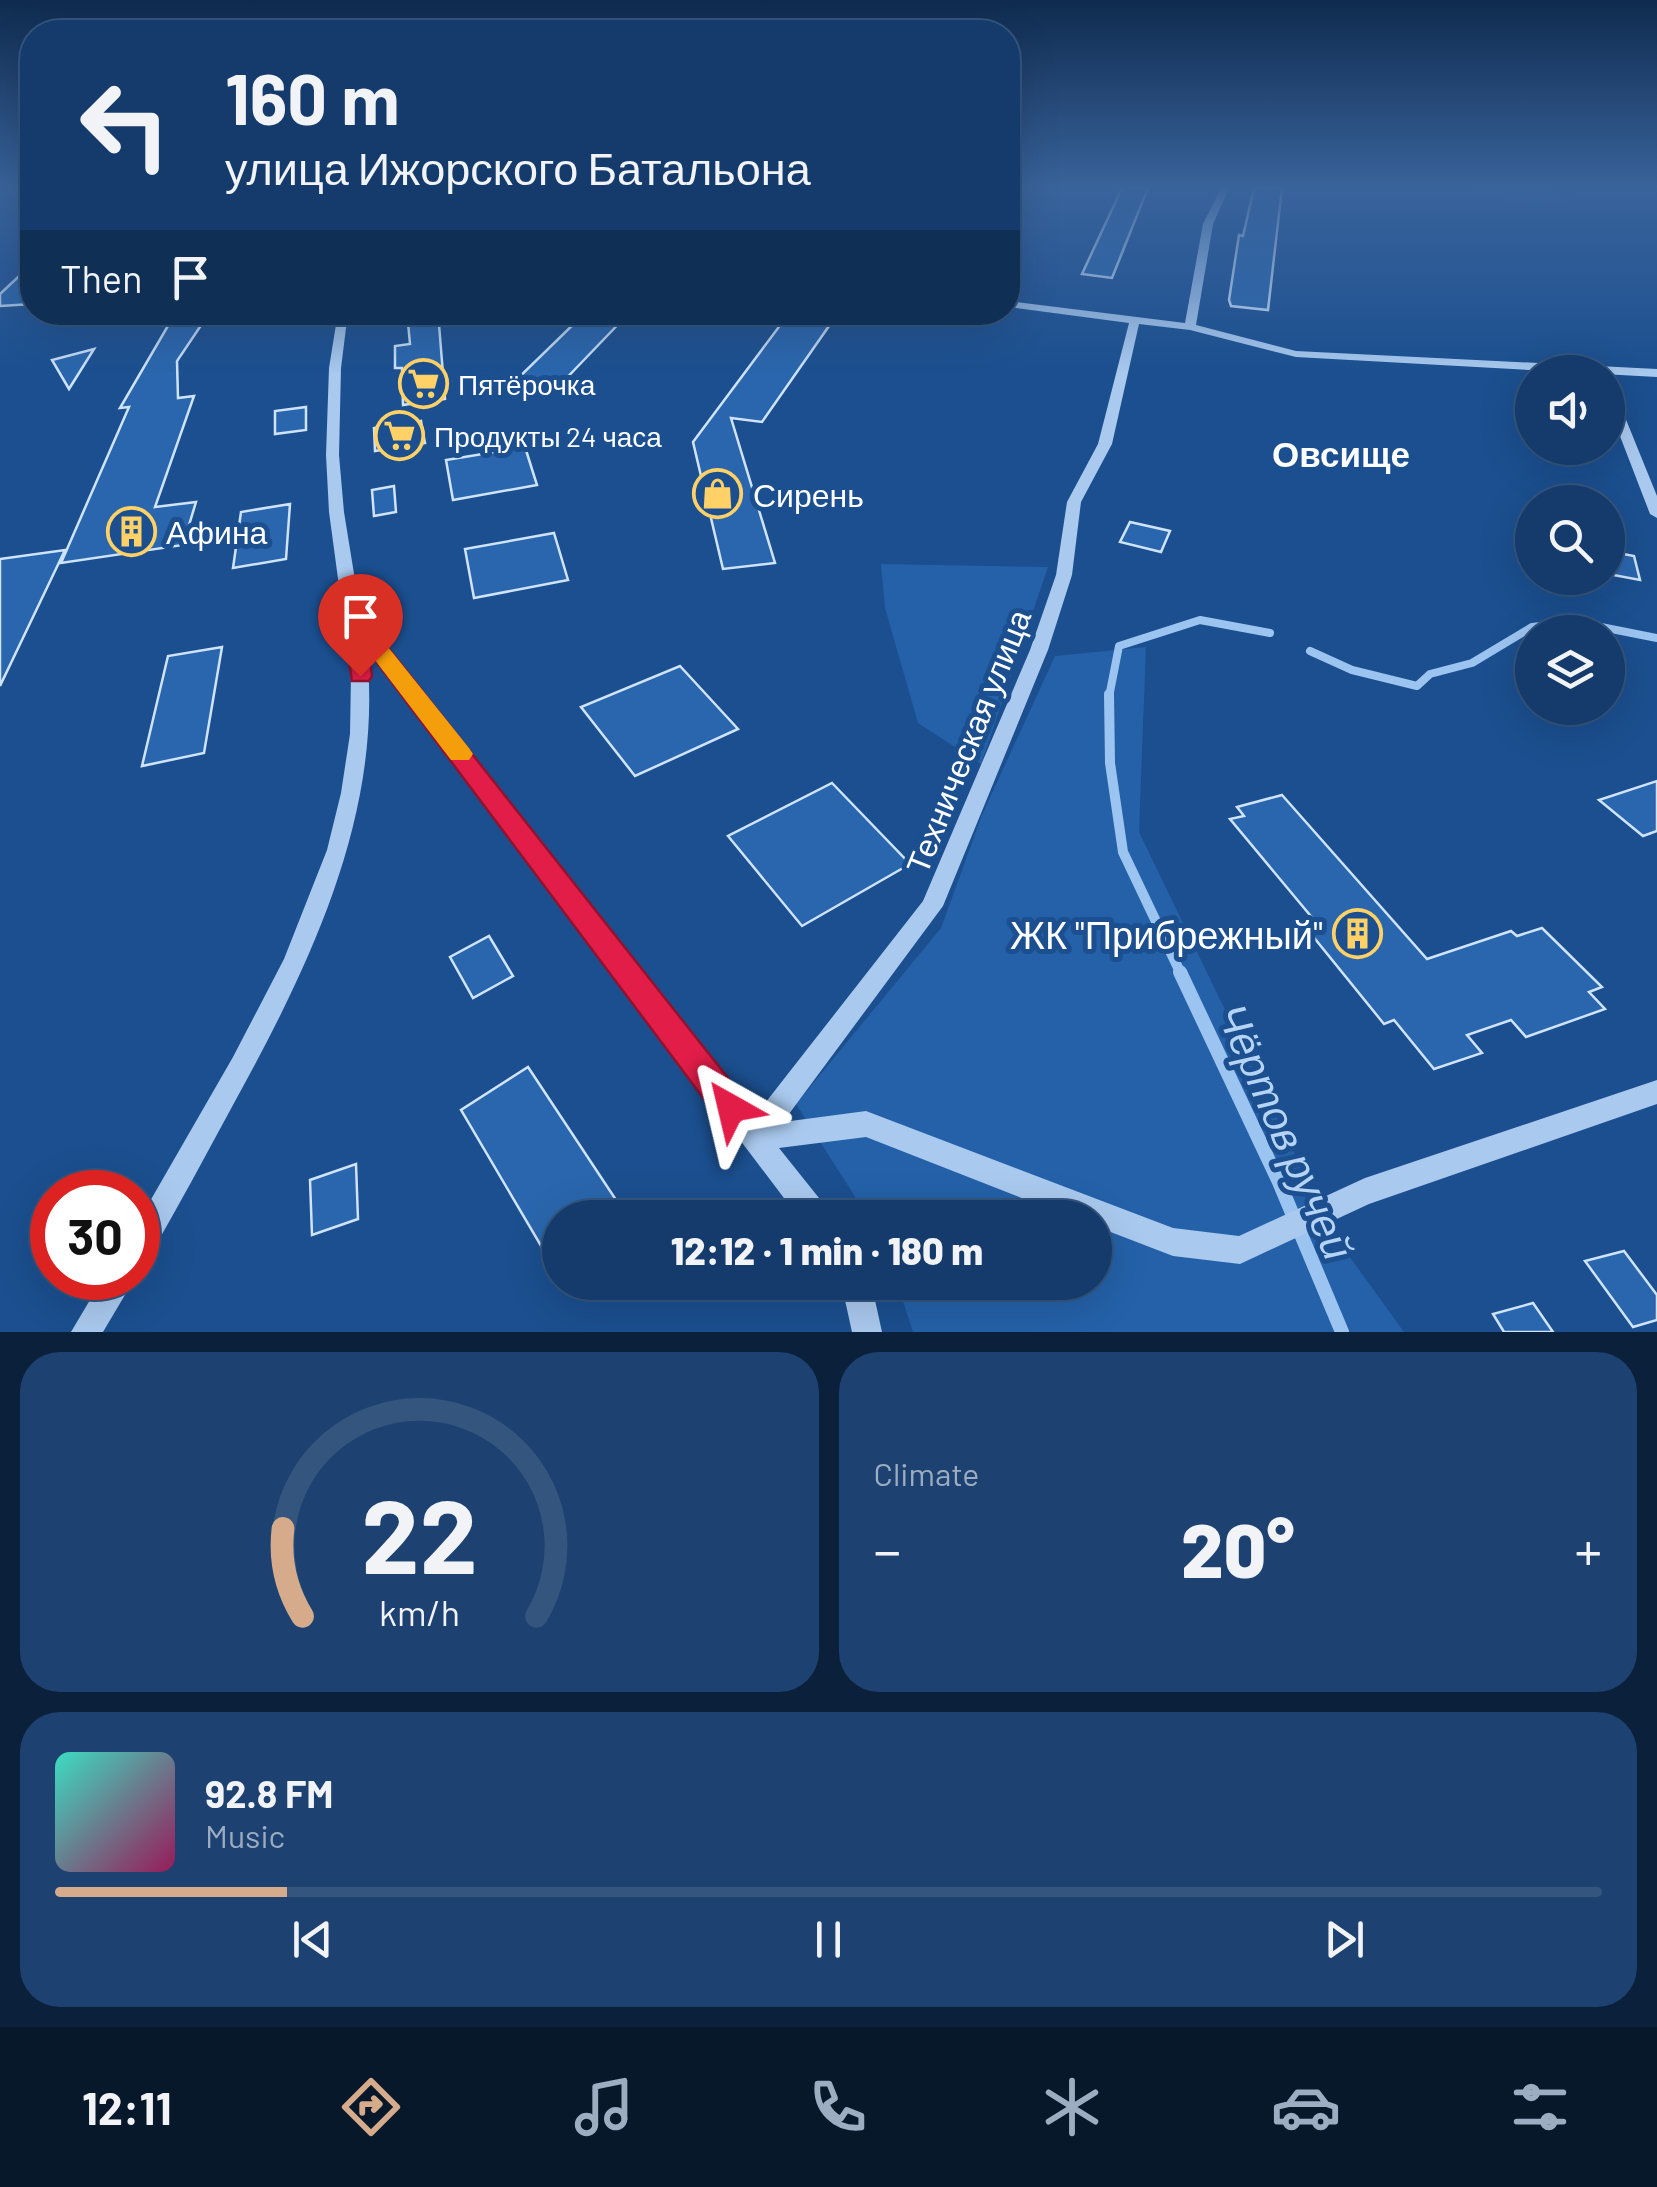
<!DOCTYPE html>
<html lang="en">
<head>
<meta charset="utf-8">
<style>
	body { margin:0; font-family:Barlow,sans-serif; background:#1d4271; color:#f1f3f6; height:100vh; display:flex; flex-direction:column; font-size:38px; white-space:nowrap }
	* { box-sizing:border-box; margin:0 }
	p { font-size:32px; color:#9dadc1 }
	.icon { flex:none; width:55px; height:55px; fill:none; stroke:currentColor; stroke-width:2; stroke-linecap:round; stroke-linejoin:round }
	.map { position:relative; height:1332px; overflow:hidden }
	.sheet { display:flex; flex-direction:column; gap:20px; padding:20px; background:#0b203b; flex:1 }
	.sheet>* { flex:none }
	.banner { position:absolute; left:20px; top:20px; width:1000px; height:305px; border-radius:40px; box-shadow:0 10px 40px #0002,0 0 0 2px #33557e; background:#143b6b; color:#f1f3f6; overflow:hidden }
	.buttons { position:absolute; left:1515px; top:355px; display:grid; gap:20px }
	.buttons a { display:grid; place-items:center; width:110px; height:110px; border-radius:50%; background:#143b6b; box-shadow:0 10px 40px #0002,0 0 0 2px #33557e; font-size:50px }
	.speed { position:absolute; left:30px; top:1170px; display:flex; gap:20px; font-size:50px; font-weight:700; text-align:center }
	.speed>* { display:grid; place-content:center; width:130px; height:130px; border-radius:50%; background:#143b6b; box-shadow:0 10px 40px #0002,0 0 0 2px #33557e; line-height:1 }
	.speed .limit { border:15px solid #d22; background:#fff; color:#111 }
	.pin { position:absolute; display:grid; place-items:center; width:85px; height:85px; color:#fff; margin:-102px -42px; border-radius:50% 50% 50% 0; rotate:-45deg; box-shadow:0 0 10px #0007 }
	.pin .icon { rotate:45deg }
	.me { position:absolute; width:110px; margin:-55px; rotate:323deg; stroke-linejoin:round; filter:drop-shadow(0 0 8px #0008) }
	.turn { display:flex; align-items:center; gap:35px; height:210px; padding:0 40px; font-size:45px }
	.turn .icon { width:130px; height:130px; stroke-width:2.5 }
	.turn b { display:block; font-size:70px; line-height:85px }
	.then { display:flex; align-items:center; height:95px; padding:0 40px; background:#0003; gap:20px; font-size:38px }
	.big { font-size:75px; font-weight:800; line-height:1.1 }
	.sheet .tile { flex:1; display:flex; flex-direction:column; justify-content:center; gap:15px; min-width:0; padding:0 35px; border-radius:40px; background:#1d4271 }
	.sheet .dial { align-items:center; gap:0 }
	.dial svg { height:260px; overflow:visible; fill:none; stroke:#33557e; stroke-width:7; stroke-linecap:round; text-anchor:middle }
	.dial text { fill:#f1f3f6; stroke:none }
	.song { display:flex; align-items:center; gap:30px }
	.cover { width:120px; height:120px; border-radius:15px; background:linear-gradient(135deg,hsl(170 70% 55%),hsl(330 70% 35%)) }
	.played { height:10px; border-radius:5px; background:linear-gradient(90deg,#d6ab8b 15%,#33557e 15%) }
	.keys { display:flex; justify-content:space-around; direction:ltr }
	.heat { display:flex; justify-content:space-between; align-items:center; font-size:55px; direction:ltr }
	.sheet .tiles { flex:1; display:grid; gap:20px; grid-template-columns:1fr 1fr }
	.tile:last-child { grid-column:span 2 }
	.trip { position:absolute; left:542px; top:1200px; width:570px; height:100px; border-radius:50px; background:#143b6b; box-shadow:0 10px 40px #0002,0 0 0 2px #33557e; font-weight:800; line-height:100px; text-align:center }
	.menu { display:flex; height:160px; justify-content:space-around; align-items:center; background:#08182b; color:#9dadc1 }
	.menu .icon { width:70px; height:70px }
	.menu .active { color:#d6ab8b }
	.menu b { font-size:45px; color:#f1f3f6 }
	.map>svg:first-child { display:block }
</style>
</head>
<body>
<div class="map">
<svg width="1657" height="1332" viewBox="0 0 1657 1332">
	<rect width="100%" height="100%" fill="#1b4f8f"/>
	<g fill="#2461a8">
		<polygon points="1477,188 1537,188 1575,198 1537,209 1470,190"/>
		<polygon points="881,564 1048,567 981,764 918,723 885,608"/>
		<polygon points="1146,647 1139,832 1334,1235 1404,1332 913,1332 897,1283 1095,1282 1095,1218 868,1217 796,1104 941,928 982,815 1055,656"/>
	</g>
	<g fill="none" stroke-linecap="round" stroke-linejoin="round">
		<g stroke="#9cc4f0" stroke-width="8">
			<polyline points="1310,651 1352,670 1417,686 1430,674 1472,663 1532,627 1576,622 1657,638"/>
			<polyline points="1109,697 1119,646 1200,620 1270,633"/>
		</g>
		<polyline stroke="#9cc4f0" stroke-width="10" points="1109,694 1110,763 1123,852 1181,974"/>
		<polyline stroke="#9cc4f0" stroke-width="14" points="1180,972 1279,1182 1342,1332"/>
	</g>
	<g fill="#2a66ad" stroke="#cfe3fa" stroke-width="2.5">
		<polygon points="1122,188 1148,188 1112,278 1082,274"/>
		<polygon points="1254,188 1282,188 1268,310 1231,306 1229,300 1239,235 1243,236"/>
		<polygon points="32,264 32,304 0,306 0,294"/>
		<polygon points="176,312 210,312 177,361 178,398 194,396 155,507 196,502 183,545 61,563 129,407 120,408"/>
		<polygon points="407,312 438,312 445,399 403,405 402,368 395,368 395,346 410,344"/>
		<polygon points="630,312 557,388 513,383 585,313"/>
		<polygon points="790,312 836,316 762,422 731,418 775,563 723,569 693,442"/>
		<polygon points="94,349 69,389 52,360"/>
		<polygon points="306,407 306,430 275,434 275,411"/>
		<polygon points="421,421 425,443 375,451 374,428"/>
		<polygon points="525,447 537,485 453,500 446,460"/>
		<polygon points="394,486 396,512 374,516 372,490"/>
		<polygon points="290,504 286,559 233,568 241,512"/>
		<polygon points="1130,522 1170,531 1161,552 1120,542"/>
		<polygon points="554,533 568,580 474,598 465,549"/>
		<polygon points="65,550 0,686 0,559"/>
		<polygon points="1608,551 1634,556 1640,580 1608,574"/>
		<polygon points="222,647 204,753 142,766 168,656"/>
		<polygon points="680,666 738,729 635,776 581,707"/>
		<polygon points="1657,781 1657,831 1643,836 1599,800"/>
		<polygon points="832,783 910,864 802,926 728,836"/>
		<polygon points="1282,795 1427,959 1511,931 1517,936 1542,928 1602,987 1589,992 1605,1009 1526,1037 1511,1020 1467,1035 1482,1053 1434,1069 1394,1020 1384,1024 1303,924 1314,920 1230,819 1244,816 1237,807"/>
		<polygon points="489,936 513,976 473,998 450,957"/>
		<polygon points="528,1067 628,1218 560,1218 560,1278 461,1110"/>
		<polygon points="356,1164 358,1219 312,1235 310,1180"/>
		<polygon points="1624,1251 1657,1295 1657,1320 1633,1327 1585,1261"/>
		<polygon points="1533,1303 1553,1332 1504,1332 1493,1314"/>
	</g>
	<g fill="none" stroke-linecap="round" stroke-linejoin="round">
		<g fill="#a9c9ee" fill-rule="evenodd">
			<path d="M1221,188H1229L1213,224L1196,325L1296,351L1657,369V377L1296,357L1190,330L1139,324L1112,444L1081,502L1072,575L1048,650L943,906L783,1122L866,1111L1173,1228L1239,1236L1365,1178L1657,1080V1104L1369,1204L1240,1264L1173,1256L1095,1226V1218H1073L866,1137L779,1148L827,1208L831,1218H799L366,645C386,810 310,965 233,1105C205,1156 178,1208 148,1258L138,1262V1222L233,1057L284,959L327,850L341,793L350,734L351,675L329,512L326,455L329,368L338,312H348L341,368L339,455L344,512L361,617L755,1116L923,901L1030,650L1056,575L1067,502L1098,444L1129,323L1008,307V301L1185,323L1203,224Z"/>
			<polygon points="1608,386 1614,390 1657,496 1657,518 1650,514 1608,405"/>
			<polygon points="103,1278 135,1278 103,1332 71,1332"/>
			<polygon points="841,1282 871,1282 882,1332 852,1332"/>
		</g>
	</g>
	<linearGradient id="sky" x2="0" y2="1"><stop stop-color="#0f2b4f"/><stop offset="0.5" stop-color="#39639b"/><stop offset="1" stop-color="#39639b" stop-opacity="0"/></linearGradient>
	<rect width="1657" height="374" fill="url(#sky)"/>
	<polygon fill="#e11d48" stroke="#92132f" stroke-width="2.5" points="352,610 360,612 743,1097 748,1108 743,1119 731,1124 719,1119 369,652 372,676 369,681 352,681 342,616"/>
	<polygon fill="#f59e0b" points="376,640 384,642 469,748 473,754 469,760 451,760 365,647"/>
	<defs>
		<symbol id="supermarket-ring" viewBox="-11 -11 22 22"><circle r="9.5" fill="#1b4f8f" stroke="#ffd166" stroke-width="1.5"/><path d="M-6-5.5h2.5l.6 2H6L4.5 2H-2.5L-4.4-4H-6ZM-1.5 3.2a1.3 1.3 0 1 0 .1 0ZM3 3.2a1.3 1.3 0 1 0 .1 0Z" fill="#ffd166"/></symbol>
		<symbol id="shop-ring" viewBox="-11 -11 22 22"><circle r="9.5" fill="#1b4f8f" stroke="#ffd166" stroke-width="1.5"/><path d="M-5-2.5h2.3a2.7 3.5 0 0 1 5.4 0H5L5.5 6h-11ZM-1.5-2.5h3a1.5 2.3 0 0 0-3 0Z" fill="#ffd166"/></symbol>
		<symbol id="building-ring" viewBox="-11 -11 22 22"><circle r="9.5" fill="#1b4f8f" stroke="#ffd166" stroke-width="1.5"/><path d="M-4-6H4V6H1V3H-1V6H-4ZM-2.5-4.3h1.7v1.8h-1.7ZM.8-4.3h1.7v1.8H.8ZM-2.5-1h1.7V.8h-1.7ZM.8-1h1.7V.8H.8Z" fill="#ffd166"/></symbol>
	</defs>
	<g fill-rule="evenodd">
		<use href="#supermarket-ring" x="396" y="356" width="55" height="55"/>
		<use href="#supermarket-ring" x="372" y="408" width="55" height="55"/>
		<use href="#shop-ring" x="690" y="466" width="55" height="55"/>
		<use href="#building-ring" x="104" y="504" width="55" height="55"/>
		<use href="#building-ring" x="1330" y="906" width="55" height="55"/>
	</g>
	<g text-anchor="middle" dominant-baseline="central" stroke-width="10" stroke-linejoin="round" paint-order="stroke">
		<g font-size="28" fill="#fff" stroke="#1b4f8f" text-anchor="start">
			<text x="458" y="384">Пятёрочка</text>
			<text x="434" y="436">Продукты 24 часа</text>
		</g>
		<g font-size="32" fill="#fff" stroke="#1b4f8f" text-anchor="start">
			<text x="753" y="494">Сирень</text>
			<text x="166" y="531">Афина</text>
		</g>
		<g font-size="32" fill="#fff" stroke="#1b4f8f">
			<text transform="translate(967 741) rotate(-68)">Техническая улица</text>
		</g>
		<g font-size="35" font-weight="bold" fill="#fff" stroke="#1b4f8f">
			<text x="1341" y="453">Овсище</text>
		</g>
		<g font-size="38" fill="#fff" stroke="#1b4f8f" text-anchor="end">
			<text x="1323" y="934">ЖК "Прибрежный"</text>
		</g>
		<g font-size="42" font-style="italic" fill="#b5d3f5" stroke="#1b4f8f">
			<text transform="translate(1287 1131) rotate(66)">Чёртов ручей</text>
		</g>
	</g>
</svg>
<div class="buttons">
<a><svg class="icon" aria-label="sound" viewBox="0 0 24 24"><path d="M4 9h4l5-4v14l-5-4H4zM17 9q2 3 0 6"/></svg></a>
<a><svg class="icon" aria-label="search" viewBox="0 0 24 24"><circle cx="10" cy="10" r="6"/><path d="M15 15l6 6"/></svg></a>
<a><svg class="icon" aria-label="layers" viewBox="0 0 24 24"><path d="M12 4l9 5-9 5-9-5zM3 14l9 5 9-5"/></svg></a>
</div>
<div class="speed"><div class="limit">30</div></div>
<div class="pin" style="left:360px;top:676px;background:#d93025"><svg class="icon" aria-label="arrive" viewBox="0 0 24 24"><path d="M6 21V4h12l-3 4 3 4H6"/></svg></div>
<svg class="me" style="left:731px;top:1108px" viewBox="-20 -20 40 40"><path d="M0-17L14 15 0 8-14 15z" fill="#e11d48" stroke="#fff" stroke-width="4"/></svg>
<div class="trip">12:12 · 1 min · 180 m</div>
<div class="banner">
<div class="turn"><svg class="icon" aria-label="left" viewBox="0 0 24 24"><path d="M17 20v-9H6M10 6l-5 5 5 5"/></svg><div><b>160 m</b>улица Ижорского Батальона</div></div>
<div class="then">Then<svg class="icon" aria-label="arrive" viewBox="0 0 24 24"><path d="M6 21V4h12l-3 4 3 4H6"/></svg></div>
</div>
</div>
<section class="sheet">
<div class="tiles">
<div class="tile dial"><svg viewBox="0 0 100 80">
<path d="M14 69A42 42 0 1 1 86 69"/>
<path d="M14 69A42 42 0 0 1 8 42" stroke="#d6ab8b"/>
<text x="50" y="56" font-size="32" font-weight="700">22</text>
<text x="50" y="72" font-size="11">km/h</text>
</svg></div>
<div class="tile"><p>Climate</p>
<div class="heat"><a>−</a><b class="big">20°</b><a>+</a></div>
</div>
<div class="tile">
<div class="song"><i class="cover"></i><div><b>92.8 FM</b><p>Music</p></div></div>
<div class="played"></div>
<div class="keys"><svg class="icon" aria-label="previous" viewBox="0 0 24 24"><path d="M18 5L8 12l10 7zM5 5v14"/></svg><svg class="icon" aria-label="pause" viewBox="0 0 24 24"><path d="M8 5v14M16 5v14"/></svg><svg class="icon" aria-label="next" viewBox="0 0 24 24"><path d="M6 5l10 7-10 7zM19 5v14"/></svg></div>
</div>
</div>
</section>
<nav class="menu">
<b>12:11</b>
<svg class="icon active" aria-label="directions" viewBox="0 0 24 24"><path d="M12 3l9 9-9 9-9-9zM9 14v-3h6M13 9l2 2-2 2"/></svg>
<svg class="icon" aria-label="music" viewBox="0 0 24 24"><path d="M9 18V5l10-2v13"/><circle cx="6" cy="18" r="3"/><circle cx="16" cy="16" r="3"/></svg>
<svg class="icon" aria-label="phone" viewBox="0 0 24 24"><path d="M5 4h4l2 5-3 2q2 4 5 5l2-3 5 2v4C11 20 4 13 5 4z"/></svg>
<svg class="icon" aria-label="climate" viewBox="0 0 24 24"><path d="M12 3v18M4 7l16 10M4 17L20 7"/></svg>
<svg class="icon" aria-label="car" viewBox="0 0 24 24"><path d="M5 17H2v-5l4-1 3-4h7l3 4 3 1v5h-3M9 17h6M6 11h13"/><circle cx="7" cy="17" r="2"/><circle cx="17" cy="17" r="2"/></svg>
<svg class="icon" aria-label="filters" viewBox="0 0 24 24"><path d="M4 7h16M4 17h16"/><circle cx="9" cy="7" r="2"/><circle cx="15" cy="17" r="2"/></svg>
</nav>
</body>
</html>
